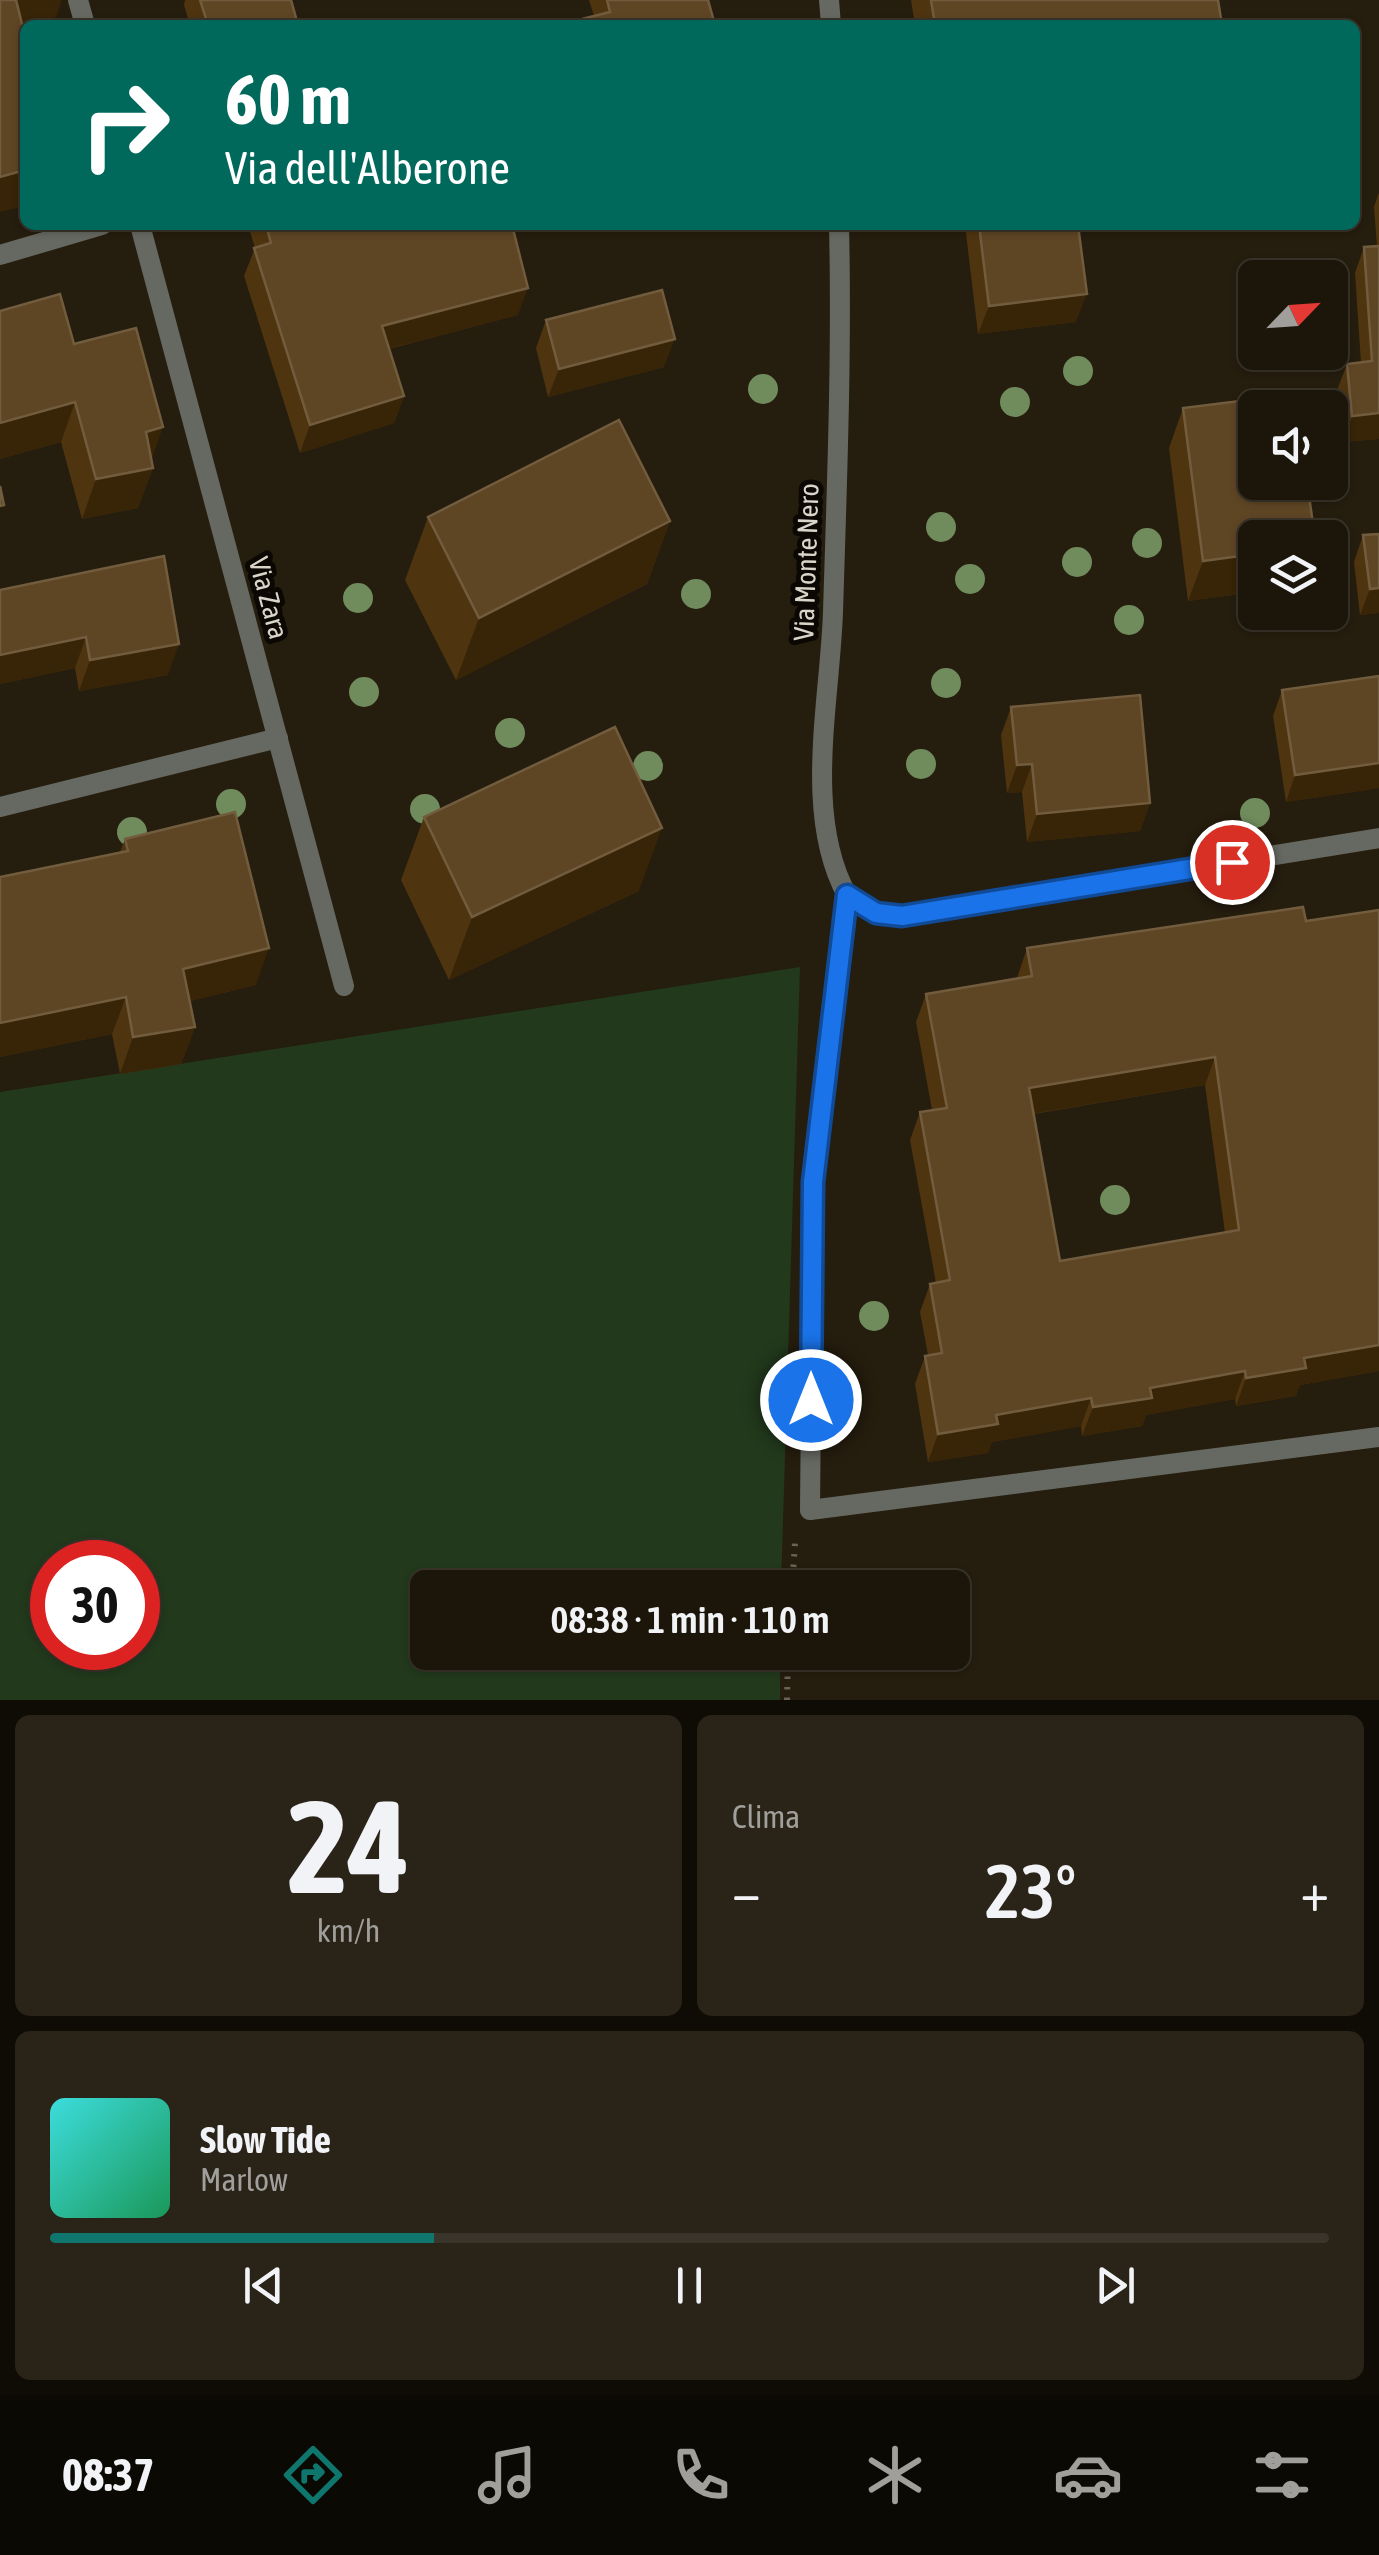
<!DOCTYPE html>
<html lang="it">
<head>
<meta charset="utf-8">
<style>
	body { margin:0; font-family:"Asap Condensed",sans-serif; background:#292318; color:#f1f3f6; height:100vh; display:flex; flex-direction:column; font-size:38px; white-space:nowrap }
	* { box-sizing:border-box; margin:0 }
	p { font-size:32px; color:#a09f9c }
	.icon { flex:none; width:55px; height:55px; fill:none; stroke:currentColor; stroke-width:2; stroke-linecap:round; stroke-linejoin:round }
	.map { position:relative; height:1700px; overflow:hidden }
	.details { display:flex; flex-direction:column; gap:15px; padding:15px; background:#0f0c06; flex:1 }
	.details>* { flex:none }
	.guide { position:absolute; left:20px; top:20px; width:1340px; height:210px; border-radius:15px; box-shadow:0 2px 8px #0004,0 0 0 2px #3a352b; background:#00695c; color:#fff; overflow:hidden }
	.needle { width:65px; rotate:65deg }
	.fabs { position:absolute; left:1238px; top:260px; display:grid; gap:20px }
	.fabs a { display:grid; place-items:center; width:110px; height:110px; border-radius:15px; background:#1c160a; box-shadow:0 2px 8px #0004,0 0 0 2px #3a352b; font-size:50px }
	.speed { position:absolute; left:30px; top:1540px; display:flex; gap:20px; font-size:50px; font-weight:700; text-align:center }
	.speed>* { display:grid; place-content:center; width:130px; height:130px; border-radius:50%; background:#1c160a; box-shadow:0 2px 8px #0004,0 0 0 2px #3a352b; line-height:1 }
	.speed .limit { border:15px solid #d22; background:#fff; color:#111 }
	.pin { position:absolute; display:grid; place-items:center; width:85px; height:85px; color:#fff; margin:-42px; border:5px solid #fff; border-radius:50%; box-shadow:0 2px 10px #0007 }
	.me { position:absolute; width:110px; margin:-55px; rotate:0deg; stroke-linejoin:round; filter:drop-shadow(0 0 8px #0008) }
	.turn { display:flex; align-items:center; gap:35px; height:210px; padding:0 40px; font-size:45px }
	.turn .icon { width:130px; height:130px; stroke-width:2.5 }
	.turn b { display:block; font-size:70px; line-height:85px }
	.big { font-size:75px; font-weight:600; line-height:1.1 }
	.details .card { flex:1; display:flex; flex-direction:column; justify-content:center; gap:15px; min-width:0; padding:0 35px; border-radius:15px; background:#292318 }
	.details .dial { align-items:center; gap:0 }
	.dial b { font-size:130px; line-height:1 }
	.song { display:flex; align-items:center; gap:30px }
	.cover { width:120px; height:120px; border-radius:15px; background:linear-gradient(135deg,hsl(180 70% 55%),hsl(150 70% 35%)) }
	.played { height:10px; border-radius:5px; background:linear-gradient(90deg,#0f766e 30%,#3a352b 30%) }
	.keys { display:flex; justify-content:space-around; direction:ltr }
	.heat { display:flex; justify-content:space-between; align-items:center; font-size:55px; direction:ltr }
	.details .tiles { flex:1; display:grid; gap:15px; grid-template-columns:1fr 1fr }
	.card:last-child { grid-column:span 2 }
	.trip { position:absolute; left:410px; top:1570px; width:560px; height:100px; border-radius:15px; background:#1c160a; box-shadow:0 2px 8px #0004,0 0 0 2px #3a352b; font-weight:600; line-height:100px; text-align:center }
	.dock { display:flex; height:160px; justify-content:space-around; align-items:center; background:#0b0904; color:#a09f9c }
	.dock .icon { width:70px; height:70px }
	.dock .active { color:#0f766e }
	.dock b { font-size:45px; color:#f1f3f6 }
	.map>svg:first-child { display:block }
</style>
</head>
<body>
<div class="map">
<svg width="1379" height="1700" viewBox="0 0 1379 1700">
	<rect width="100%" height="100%" fill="#251d0e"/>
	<path fill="#22391c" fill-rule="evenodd" d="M800,967L781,1587L428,1588V1652L780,1653V1700H0V1092ZM52,1562H138V1648H52Z"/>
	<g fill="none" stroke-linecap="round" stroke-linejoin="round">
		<g stroke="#6a6356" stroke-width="6" stroke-dasharray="2.5 8" stroke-linecap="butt">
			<polyline points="792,1588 795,1543"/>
			<polyline points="787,1700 788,1652"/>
		</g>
		<polyline stroke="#666961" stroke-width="20" points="810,1510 1379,1437"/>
		<g stroke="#666961" stroke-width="20">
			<polyline points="78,0 85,25"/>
			<polyline points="829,0 831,25"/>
			<polyline points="140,225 344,986"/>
			<path d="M839,225C842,354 837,483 833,612C830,701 803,815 847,895"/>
			<polyline points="0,255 102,225"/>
			<polyline points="0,807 278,738"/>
			<polyline points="847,895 876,913 902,916 1379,838"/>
			<polyline points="810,1510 813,1182 847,895"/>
		</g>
	</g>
	<g fill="#708c5d">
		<circle cx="1078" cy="371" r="15"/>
		<circle cx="763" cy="389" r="15"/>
		<circle cx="1015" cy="402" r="15"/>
		<circle cx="941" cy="527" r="15"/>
		<circle cx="1147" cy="543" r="15"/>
		<circle cx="1077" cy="562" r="15"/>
		<circle cx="970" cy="579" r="15"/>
		<circle cx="696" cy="594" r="15"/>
		<circle cx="358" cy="598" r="15"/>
		<circle cx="1129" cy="620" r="15"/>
		<circle cx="946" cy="683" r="15"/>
		<circle cx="364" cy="692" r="15"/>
		<circle cx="510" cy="733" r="15"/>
		<circle cx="921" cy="764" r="15"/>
		<circle cx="648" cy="766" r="15"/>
		<circle cx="231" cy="804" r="15"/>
		<circle cx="425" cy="809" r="15"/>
		<circle cx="1255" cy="813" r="15"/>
		<circle cx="132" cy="832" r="15"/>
		<circle cx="1115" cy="1200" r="15"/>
		<circle cx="874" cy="1316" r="15"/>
	</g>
	<g fill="#4f3410" fill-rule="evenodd">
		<polygon points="185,0 291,0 298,25 190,25 184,5"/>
		<polygon points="589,0 708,0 594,16"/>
		<polygon points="911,0 1218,0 1222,25 915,25"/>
		<polygon points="1379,192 1379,439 1343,442 1337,390 1347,364 1361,363 1355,273 1364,247 1377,246 1374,207"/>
		<polygon points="248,225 512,225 518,315 389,349 404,396 394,423 300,453 244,276 255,248"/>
		<polygon points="965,225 1078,225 1076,322 978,334"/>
		<polygon points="0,311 74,344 151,460 153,468 138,508 82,519 61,442 0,459"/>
		<polygon points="546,320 664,367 548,397 536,348"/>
		<polygon points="1183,408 1255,538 1255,592 1188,601 1169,448"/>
		<polygon points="428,517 670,521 647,584 456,680 405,580"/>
		<polygon points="1379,534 1379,613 1360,615 1354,562 1363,535"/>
		<polygon points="0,590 168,675 79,691 75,668 0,684"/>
		<polygon points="1379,676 1379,788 1286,802 1273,716 1282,690"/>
		<polygon points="1011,707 1150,803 1140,831 1027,842 1022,792 1007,793 1001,735"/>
		<polygon points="424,817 639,891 449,980 401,880"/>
		<polygon points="125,839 256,985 190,1001 195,1027 181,1064 120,1074 112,1034 0,1057 0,877 120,852"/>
		<path d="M1379,910V1371L1300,1385L1296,1396L1236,1406L1235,1399L1146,1415L1142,1426L1082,1436L1081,1426L992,1442L988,1453L928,1462L915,1384L925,1356L928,1355L920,1312L930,1284L936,1283L910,1140L920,1112L932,1110L916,1022L926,994L1017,978L1027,948L1306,921ZM1205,1085L1225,1233L1060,1261L1034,1114Z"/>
	</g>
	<g fill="#382407">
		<polygon points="12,0 62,0 56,17 0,32"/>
		<polygon points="25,170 25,206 0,212 0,177"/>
		<polygon points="528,288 518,315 372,353 382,326"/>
		<polygon points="1087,294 1076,322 978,334 989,306"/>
		<polygon points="675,339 664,367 548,397 559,369"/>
		<polygon points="404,396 394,423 300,453 310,425"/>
		<polygon points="75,402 61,442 0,459 0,423"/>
		<polygon points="1379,413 1379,439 1343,442 1352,416"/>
		<polygon points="163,427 149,467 146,432"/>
		<polygon points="153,468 138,508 82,519 96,479"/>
		<polygon points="670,521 647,584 456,680 479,618"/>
		<polygon points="1255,554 1255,592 1188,601 1203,561"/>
		<polygon points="1379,588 1379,613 1360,615 1370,589"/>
		<polygon points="86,637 75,668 0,684 0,655"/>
		<polygon points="179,644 168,675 79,691 90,660"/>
		<polygon points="1379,763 1379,788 1286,802 1295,775"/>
		<polygon points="1032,764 1022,792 1007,793 1017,765"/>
		<polygon points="1150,803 1140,831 1027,842 1037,814"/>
		<polygon points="662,828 639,891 449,980 472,917"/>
		<polygon points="269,948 256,985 170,1006 183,969"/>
		<polygon points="126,997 112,1034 0,1057 0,1023"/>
		<polygon points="195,1027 181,1064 120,1074 133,1037"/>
		<polygon points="1215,1057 1205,1085 1019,1116 1029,1088"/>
		<polygon points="1379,1345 1379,1371 1300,1385 1296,1396 1236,1406 1246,1378 1304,1358"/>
		<polygon points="1245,1371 1235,1399 1146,1415 1142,1426 1082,1436 1093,1407 1150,1388"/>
		<polygon points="1091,1398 1081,1426 992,1442 988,1453 928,1462 938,1434 996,1415"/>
	</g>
	<g fill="#5e4524" stroke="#725c3e" stroke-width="2.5" fill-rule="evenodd">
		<polygon points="0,0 16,0 25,36 25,170 0,177"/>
		<polygon points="200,0 291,0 298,25 208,25"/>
		<polygon points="607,0 708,0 715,25 558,25 610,12"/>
		<polygon points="931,0 1218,0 1222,25 935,25"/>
		<polygon points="266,225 512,225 528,288 382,326 404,396 310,425 254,248 271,243"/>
		<polygon points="979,225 1078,225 1087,294 989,306"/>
		<polygon points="1379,246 1379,413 1352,416 1347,364 1372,361 1364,247"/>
		<polygon points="662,290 675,339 559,369 546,320"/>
		<polygon points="60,294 74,344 136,328 163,427 146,432 153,468 96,479 75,402 0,423 0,311"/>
		<polygon points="1296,394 1297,408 1255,408 1255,482 1307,482 1315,538 1255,538 1255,554 1203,561 1183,408"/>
		<polygon points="619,420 670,521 479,618 428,517"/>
		<polygon points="0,486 4,505 0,506"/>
		<polygon points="1379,534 1379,588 1370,589 1363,535"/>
		<polygon points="164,556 179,644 90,660 86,637 0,655 0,590"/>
		<polygon points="1379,676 1379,763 1295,775 1282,690"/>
		<polygon points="1140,695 1150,803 1037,814 1032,764 1017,765 1011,707"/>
		<polygon points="615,727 662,828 472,917 424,817"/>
		<polygon points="235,812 269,948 183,969 195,1027 133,1037 126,997 0,1023 0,877 128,851 125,839"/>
		<path d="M1303,907L1306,921L1379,910V1345L1304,1358L1306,1368L1246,1378L1245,1371L1150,1388L1152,1398L1093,1407L1091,1398L996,1415L998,1424L938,1434L925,1356L942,1353L930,1284L950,1280L920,1112L947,1108L926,994L1032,976L1027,948ZM1215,1057L1239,1230L1060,1261L1029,1088Z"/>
	</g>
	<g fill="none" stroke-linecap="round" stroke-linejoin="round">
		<defs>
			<polyline id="route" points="811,1400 813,1182 847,895 876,913 902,916 1232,862"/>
		</defs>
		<use href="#route" stroke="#114b97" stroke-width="25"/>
		<use href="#route" stroke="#1a73e8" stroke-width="18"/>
	</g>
	<g text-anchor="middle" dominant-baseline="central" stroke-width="10" stroke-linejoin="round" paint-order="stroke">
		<g font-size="28" fill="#dad5cb" stroke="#0b0803">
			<text transform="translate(806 562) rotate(-88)">Via Monte Nero</text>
			<text transform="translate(269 598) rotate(75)">Via Zara</text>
		</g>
	</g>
</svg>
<div class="fabs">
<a><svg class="needle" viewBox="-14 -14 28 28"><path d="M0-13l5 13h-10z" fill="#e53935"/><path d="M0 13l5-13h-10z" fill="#a09f9c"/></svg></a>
<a><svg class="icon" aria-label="sound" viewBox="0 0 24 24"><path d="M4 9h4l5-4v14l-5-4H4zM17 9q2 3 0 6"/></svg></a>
<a><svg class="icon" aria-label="layers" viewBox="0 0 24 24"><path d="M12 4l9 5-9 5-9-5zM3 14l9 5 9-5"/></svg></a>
</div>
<div class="speed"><div class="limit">30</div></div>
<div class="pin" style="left:1232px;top:862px;background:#d93025"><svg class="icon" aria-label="arrive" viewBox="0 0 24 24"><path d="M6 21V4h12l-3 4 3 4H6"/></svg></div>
<svg class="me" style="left:811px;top:1400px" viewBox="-20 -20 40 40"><circle r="17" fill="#1a73e8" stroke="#fff" stroke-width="3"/><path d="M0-11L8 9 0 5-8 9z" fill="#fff"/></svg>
<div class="trip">08:38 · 1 min · 110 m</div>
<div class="guide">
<div class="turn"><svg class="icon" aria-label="right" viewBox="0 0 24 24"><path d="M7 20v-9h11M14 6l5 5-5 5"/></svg><div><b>60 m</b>Via dell'Alberone</div></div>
</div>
</div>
<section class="details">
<div class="tiles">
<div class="card dial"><b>24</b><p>km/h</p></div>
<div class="card"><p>Clima</p>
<div class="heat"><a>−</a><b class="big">23°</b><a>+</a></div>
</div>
<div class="card">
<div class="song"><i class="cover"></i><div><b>Slow Tide</b><p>Marlow</p></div></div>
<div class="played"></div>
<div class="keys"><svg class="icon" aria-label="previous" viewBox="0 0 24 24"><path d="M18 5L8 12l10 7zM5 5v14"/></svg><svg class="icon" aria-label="pause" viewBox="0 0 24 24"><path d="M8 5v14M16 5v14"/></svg><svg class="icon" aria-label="next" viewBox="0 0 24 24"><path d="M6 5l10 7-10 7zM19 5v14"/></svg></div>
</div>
</div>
</section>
<nav class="dock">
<b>08:37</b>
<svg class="icon active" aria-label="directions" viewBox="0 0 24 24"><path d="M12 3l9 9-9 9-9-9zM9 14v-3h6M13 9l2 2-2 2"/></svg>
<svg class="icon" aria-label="music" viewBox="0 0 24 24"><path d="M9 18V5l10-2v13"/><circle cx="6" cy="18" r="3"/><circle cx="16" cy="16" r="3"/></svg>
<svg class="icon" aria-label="phone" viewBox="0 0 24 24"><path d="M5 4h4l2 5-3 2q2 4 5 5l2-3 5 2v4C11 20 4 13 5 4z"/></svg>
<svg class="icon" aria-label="climate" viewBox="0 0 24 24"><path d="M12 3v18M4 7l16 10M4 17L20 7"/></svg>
<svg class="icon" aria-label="car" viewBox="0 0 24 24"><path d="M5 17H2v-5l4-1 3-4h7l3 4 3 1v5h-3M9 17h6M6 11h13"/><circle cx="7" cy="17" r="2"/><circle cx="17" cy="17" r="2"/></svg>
<svg class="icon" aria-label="filters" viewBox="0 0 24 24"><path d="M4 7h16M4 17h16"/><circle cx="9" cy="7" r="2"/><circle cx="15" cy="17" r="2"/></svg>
</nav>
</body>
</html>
